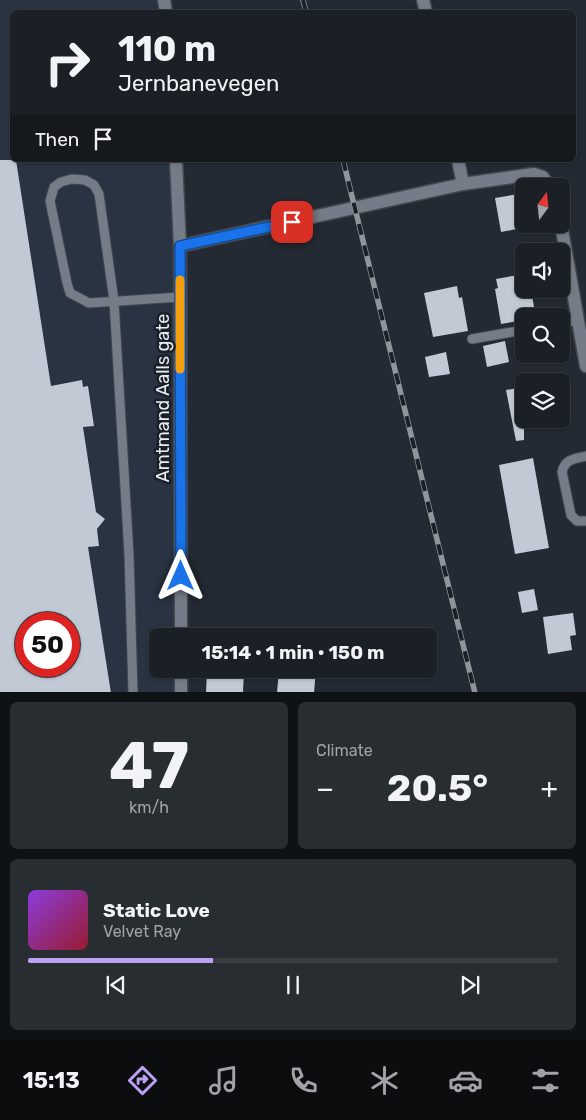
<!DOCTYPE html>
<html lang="en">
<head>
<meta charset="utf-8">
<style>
	body { margin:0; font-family:Rubik,sans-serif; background:#282d32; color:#f1f3f6; height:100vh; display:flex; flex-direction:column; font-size:19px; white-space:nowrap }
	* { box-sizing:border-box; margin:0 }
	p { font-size:16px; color:#a0a3a7 }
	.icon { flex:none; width:28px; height:28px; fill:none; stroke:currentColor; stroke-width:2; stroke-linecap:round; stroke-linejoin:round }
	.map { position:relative; height:692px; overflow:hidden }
	.side { display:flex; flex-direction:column; gap:10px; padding:10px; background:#0f1215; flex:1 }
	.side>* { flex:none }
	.banner { position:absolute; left:10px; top:10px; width:566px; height:152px; border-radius:8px; box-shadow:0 1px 4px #0004,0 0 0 1px #393e43; background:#1b2026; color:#f1f3f6; overflow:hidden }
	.needle { width:32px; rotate:15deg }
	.buttons { position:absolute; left:515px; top:178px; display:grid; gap:10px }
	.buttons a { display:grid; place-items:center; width:55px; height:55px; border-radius:8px; background:#1b2026; box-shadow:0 1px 4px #0004,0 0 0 1px #393e43; font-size:25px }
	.speed { position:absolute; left:15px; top:612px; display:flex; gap:10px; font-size:25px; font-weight:700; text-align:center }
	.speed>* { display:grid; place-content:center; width:65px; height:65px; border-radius:50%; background:#1b2026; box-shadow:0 1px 4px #0004,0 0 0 1px #393e43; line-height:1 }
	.speed .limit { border:8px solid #d22; background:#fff; color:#111 }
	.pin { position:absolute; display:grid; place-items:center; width:42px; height:42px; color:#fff; margin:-21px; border-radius:10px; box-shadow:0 2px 8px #0006 }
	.me { position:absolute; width:55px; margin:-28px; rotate:0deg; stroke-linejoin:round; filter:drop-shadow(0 0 4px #0008) }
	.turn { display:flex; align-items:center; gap:18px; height:105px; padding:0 25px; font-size:22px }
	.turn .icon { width:65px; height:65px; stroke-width:2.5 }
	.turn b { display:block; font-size:35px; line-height:42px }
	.then { display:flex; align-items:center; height:48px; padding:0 25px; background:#0003; gap:10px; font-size:19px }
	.big { font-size:38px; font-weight:700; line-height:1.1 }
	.side .widget { flex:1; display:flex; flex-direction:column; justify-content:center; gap:8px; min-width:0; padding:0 18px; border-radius:8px; background:#282d32 }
	.side .dial { align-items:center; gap:0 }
	.dial b { font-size:65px; line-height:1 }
	.song { display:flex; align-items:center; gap:15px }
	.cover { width:60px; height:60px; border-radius:8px; background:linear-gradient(135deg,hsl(270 70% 55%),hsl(350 70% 35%)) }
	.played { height:5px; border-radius:2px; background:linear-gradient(90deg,#bca0f2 35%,#393e43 35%) }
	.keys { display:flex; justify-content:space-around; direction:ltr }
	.heat { display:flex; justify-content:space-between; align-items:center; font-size:28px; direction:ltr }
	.side .tiles { flex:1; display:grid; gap:10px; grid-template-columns:1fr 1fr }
	.widget:last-child { grid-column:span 2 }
	.trip { position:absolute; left:149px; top:628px; width:288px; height:50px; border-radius:8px; background:#1b2026; box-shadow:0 1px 4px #0004,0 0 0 1px #393e43; font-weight:700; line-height:50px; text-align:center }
	.tab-bar { display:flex; height:80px; justify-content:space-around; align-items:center; background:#0b0d0f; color:#a0a3a7 }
	.tab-bar .icon { width:35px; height:35px }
	.tab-bar .current { color:#bca0f2 }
	.tab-bar b { font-size:22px; color:#f1f3f6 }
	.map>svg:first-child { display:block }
</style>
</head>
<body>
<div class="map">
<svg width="586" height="693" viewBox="0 0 586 693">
	<rect width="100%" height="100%" fill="#242a33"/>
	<path fill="#293342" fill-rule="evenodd" d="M0,0H157L158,12H12V160H172L180,246L181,636H158V669H181V692L0,693ZM26,624H69V666H26Z"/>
	<g fill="#c1c9d5" fill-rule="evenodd">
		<path d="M0,160H16L51,386L82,380L83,387L88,386L94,426L83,427L96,512L105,519L97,529L99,546L88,547L111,693H0ZM26,624H69V666H26Z"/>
		<polygon points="524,193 524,224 526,224 527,227 501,232 495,198"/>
		<polygon points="524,274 524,289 531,289 534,307 531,308 533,316 524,316 524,320 501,324 495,289 498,288 496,279"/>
		<polygon points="457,286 459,298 462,297 468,331 433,337 424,293"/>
		<polygon points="505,341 509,362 487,367 483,346"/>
		<polygon points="446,352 450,374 429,377 425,357"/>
		<polygon points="524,387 524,440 516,441 506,390"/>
		<polygon points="533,458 549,548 515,554 499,465"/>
		<polygon points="534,589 538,610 522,613 518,592"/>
		<polygon points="573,613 576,635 570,636 572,650 548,654 543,617"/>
		<polygon points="207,669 244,670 243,693 206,693"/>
		<polygon points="279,669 316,669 314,693 277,693"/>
	</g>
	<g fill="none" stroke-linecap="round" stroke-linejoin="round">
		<defs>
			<g id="lane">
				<polyline points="561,323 578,320"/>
				<polyline points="472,339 524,330"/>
				<path d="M586,456C574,459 565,459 562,472L571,515L577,521H586"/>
				<polyline points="133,693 129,555 114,301 99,194 94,185 85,180 72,179 61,182 54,187 50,201 67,283 70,293 89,303 180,297"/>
			</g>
			<g id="street">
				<polyline points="423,0 426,12"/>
				<polyline points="458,160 463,184"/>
				<polyline points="561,224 586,366"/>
				<polyline points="180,246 463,184 534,174 543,177 549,186"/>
			</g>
			<g id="secondary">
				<polyline points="164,0 166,12"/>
				<polyline points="176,160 180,246 181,636"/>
				<polyline points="181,669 181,693"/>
			</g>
		</defs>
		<use href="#lane" stroke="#42474f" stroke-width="11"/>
		<use href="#street" stroke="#42474f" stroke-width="15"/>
		<use href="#secondary" stroke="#42474f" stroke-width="15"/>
		<use href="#lane" stroke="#747c87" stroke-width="9"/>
		<use href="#street" stroke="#747c87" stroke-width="12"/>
		<use href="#secondary" stroke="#747c87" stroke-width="12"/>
		<defs>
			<g id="rail">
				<polyline points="303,0 306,12"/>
				<polyline points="343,160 475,693"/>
			</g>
		</defs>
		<use href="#rail" stroke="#90959c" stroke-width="5.5"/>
		<use href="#rail" stroke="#1a2029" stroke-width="4" stroke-dasharray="11" stroke-linecap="butt"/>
	</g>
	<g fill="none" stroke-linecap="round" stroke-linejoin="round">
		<defs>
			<polyline id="route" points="181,576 180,246 292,222"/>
		</defs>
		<use href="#route" stroke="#114b97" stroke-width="12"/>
		<use href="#route" stroke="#1a73e8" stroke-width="9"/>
		<polyline stroke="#f59e0b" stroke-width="9" points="180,280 180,369"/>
	</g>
	<g text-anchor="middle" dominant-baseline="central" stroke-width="5" stroke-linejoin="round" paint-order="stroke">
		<g font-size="18" fill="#e9edf3" stroke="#1a2029">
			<text transform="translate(163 398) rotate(-90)">Amtmand Aalls gate</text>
		</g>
	</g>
</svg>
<div class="buttons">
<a><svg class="needle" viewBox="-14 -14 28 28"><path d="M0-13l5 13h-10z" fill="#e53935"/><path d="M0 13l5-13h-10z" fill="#a0a3a7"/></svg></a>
<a><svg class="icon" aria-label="sound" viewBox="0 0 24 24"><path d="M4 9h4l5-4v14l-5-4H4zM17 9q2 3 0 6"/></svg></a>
<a><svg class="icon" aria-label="search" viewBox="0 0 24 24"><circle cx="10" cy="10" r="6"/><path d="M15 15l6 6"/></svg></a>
<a><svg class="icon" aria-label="layers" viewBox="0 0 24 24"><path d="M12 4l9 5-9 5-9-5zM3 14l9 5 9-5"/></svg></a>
</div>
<div class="speed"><div class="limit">50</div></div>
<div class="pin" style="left:292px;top:222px;background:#d93025"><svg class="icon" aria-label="arrive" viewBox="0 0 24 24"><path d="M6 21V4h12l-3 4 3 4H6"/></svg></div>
<svg class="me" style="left:181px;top:576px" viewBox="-20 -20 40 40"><path d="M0-17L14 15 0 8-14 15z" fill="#1a73e8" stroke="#fff" stroke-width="4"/></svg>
<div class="trip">15:14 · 1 min · 150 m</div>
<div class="banner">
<div class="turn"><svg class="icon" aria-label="right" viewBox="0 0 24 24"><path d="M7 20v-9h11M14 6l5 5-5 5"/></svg><div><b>110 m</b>Jernbanevegen</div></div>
<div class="then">Then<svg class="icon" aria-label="arrive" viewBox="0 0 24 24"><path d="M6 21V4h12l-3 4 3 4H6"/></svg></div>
</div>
</div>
<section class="side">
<div class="tiles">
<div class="widget dial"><b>47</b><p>km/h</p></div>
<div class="widget"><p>Climate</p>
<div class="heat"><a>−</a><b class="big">20.5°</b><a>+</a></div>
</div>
<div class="widget">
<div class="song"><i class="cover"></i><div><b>Static Love</b><p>Velvet Ray</p></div></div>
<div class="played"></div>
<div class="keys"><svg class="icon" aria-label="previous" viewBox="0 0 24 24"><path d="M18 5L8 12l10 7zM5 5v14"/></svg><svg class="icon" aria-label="pause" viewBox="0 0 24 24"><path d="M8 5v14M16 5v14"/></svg><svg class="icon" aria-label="next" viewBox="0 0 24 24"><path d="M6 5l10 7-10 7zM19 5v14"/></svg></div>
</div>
</div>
</section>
<nav class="tab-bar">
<b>15:13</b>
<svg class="icon current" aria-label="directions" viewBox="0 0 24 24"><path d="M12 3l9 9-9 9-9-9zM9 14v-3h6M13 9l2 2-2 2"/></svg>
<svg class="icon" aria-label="music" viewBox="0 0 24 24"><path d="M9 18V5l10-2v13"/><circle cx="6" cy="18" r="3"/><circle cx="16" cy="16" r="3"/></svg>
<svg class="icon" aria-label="phone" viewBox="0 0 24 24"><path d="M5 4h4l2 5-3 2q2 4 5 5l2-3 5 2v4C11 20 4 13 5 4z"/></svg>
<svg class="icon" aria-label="climate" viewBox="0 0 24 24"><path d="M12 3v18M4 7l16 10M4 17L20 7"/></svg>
<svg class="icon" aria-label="car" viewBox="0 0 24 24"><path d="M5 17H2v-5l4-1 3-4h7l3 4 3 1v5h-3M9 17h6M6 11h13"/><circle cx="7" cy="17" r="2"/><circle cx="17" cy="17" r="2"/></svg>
<svg class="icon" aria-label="filters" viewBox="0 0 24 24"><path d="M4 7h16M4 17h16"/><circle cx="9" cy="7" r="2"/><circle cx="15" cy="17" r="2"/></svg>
</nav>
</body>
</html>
